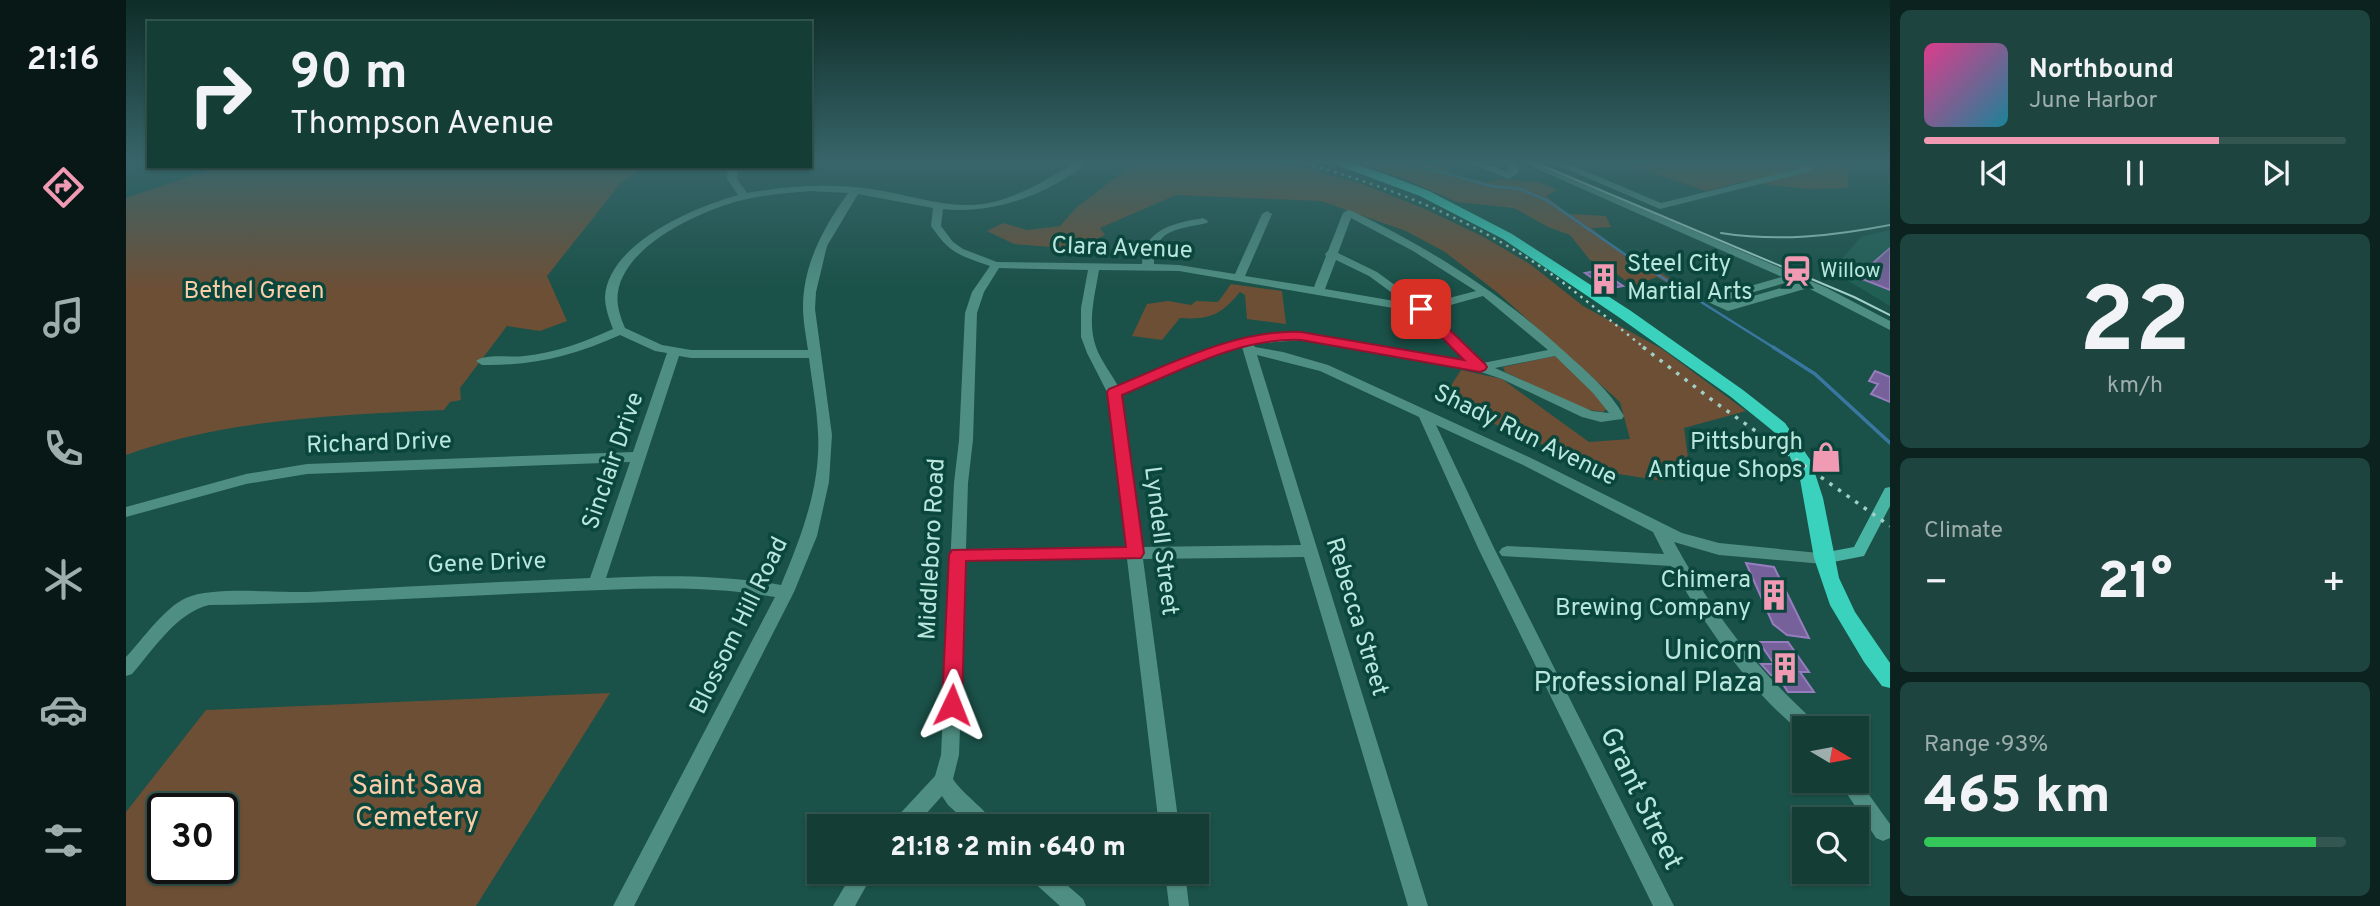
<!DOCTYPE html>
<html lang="en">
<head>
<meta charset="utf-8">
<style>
	body { margin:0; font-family:Overpass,sans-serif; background:#1d443e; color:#f1f3f6; height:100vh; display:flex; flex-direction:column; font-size:26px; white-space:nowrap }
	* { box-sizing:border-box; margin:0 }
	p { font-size:23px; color:#9daead }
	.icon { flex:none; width:38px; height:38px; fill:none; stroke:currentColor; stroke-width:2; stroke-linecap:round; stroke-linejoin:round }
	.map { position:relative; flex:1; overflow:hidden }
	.details { display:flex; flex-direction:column; gap:10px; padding:10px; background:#0b221e; width:490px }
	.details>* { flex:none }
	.banner { position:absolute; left:21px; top:21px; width:665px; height:147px; border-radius:0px; box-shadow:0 2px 5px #0004,0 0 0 2px #335651; background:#143d36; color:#f1f3f6; overflow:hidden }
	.needle { width:46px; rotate:100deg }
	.tools { position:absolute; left:1666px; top:716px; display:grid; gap:14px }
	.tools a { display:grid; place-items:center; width:77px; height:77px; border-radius:0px; background:#143d36; box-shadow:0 2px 5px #0004,0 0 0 2px #335651; font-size:35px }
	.speed { position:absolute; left:21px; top:793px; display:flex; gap:14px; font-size:35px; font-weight:700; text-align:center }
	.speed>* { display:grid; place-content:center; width:91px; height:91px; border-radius:50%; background:#143d36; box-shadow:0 2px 5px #0004,0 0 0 2px #335651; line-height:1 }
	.speed .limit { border:4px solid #111; border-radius:10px; background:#fff; color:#111 }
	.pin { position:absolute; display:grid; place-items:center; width:60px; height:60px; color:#fff; margin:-30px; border-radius:14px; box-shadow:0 4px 10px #0006 }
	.me { position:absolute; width:77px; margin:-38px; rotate:2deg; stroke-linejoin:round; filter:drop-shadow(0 0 5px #0008) }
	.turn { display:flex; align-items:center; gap:24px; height:147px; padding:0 28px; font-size:32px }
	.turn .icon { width:91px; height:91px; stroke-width:2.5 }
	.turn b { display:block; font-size:49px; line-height:60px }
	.big { font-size:52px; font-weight:800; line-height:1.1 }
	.details .tile { flex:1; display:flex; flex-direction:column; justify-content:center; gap:10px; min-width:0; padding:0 24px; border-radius:10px; background:#1d443e }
	.details .dial { align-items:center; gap:0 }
	.dial b { font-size:91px; line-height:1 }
	.song { display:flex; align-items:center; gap:21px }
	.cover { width:84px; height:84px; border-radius:10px; background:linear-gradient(135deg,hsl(330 70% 55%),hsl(190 70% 35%)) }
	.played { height:7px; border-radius:4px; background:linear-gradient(90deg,#f19ab3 70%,#335651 70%) }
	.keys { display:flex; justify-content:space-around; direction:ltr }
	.heat { display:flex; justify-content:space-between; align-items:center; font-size:38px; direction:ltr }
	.charge { height:10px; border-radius:5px; background:linear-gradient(90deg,#34c759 93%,#335651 0) }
	.trip { position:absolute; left:681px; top:814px; width:402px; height:70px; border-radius:0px; background:#143d36; box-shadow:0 2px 5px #0004,0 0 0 2px #335651; font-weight:800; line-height:70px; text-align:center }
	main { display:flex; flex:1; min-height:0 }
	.menu { display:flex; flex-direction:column; width:126px; justify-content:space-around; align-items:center; background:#081816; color:#9daead }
	.menu .icon { width:49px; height:49px }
	.menu .selected { color:#f19ab3 }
	.menu b { font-size:32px; color:#f1f3f6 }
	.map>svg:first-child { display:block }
</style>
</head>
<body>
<main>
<nav class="menu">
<b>21:16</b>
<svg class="icon selected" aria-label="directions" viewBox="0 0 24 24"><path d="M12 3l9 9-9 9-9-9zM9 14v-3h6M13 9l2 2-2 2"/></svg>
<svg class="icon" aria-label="music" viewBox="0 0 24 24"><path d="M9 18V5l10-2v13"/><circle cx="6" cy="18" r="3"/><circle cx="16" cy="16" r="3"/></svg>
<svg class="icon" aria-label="phone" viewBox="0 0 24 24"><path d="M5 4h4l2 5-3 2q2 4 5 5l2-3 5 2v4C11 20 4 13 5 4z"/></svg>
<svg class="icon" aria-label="climate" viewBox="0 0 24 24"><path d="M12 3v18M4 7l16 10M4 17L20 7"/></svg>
<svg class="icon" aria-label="car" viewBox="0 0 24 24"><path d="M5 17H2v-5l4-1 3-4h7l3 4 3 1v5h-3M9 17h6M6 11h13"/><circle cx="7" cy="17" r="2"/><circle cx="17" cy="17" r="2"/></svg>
<svg class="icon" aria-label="filters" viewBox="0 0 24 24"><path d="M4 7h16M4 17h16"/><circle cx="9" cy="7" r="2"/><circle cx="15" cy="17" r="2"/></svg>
</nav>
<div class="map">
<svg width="1764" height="906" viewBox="0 0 1764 906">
	<rect width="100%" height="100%" fill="#1a5148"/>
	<polygon fill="#215f55" points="1764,230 1764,306 1721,280 1717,258 1735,237"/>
	<g fill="#6d4f36" fill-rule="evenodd">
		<polygon points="1010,162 1158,162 1237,184 1299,209 1356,236 1404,264 1457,306 1536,349 1620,411 1558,428 1562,458 1537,481 1480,472 1315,401 1335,370 1376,379 1463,442 1504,439 1494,402 1372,293 1319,252 1280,231 1195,201 1050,195 974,228 979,235 950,249 888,244 861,231 877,223 901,230 934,226 951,207"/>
		<polygon points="1228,162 1294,162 1322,167 1323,174 1361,182 1374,179 1413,182 1431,190 1420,196 1442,214 1480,216 1485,227 1465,228 1509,263 1527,268 1573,297 1567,299 1531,277 1520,281 1527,291 1522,293 1512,290 1484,269 1464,260 1444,235 1422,227 1388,208 1331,202 1274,177"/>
		<polygon points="1507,162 1709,162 1723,167 1722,188 1682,189 1616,182 1580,191 1503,165"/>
		<path d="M88,166H519L494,184L421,276L441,321L414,331L381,326L334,388L335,400L324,402L318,410C210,415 102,419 0,455V198L71,174L76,175Z"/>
		<path d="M1105,284L1156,291L1160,324L1121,319L1119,295L1114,292C1095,315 1084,320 1054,318L1036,340L1006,336L1021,304L1042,301L1065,305L1070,301L1092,302Z"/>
		<polygon points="1429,356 1465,388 1481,409 1477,412 1458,409 1379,372 1377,367"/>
		<path d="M484,693L350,906H0V812L80,710ZM37,808H96V868H37Z"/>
	</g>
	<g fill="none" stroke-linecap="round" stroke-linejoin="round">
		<polyline stroke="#3a77a0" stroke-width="2.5" points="1279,162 1365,186 1395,189 1422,201 1497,253 1650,349"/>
		<polyline stroke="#3a77a0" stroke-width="3.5" points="1647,347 1689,374 1764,443"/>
	</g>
	<g fill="#76619a" stroke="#967dbe" stroke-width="2">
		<polygon points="1764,248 1764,290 1731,277"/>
		<polygon points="1474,270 1497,286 1482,289 1459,273"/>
		<polygon points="1749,371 1764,377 1764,402 1745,394 1752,384 1743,381"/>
		<polygon points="1620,563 1648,567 1683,638 1661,635 1647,624"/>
		<polygon points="1633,642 1662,642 1683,672 1674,672 1688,692 1662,692 1651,675 1645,675 1635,664 1648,664"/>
	</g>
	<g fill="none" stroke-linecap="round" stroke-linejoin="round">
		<g fill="#4f8e82" fill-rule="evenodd">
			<path d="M950,162H962C924,194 866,215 817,209L815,226L827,242L837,249L871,262L1016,264C1017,229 1048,223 1077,218L1082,221L1081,223C1053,229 1027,229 1028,264L1053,265L1109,274L1136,214L1141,211L1146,214L1119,276L1188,287L1200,256L1199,254L1202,251L1217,213L1222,210L1226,211C1304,248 1376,294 1440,353C1461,372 1484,391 1498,416L1496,419L1475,422L1456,417L1376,379L1352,371L1176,340L1127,344L1129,347L1157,352L1202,365L1407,459L1556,533L1593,543L1703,554L1705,558L1703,562L1697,564L1593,555L1548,542C1573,588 1603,633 1639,672C1655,690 1672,706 1689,722L1692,728H1678V734C1627,696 1576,621 1545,566L1376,556L1373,552L1376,548L1381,546L1538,554L1527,532L1397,465L1310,425L1369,550L1548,906H1527L1353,550L1293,417L1194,371L1131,355L1302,906H1282L1178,557L1017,559L1053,826H1033L1001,559L840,561L833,755L827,779C838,796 862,810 869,826H845L822,805L816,796L789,826H766L769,819L809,776L815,755L828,483L833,440L839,313L846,292L864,266C833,255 824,254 805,226L807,208L732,194L701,246L690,292L689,309L706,435L703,482L691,536L668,592L508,906H487L649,597C575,584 502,589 427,592C313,597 198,604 83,605C50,613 28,649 6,674L0,676V657C16,640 39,607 60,598C88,586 150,593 182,592C276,587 370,582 464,578L504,462L181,474L120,484L0,517V507L120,474L181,464L507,452L541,353L529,351L494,335C448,356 406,366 356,365L350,361C360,353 384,358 398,356C430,353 458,342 487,329C483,318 479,308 479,297C482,243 569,207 612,195L601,179L602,166H612L611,179L621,193C662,186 703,183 745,189C782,194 818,209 857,204C891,199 921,179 950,162ZM684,191L722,193C698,227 677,264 677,307C677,321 680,336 682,350H565L536,345L499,328C494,316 490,304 492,292C499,244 579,208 621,199C642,194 663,193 684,191ZM1225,218L1287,251L1350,291L1296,305L1251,272L1212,253ZM1210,260L1243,276L1280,303L1199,289ZM873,268L962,270L955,308V337L961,353L981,392L1000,547L840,549L842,483L847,440L851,313L858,292ZM973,270L1053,271L1290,312L1341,361L1176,332C1109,334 1052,361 992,386C985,373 975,361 970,347C961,322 969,295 973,270ZM1357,296L1422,350L1357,363L1303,311ZM1116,347L1175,545L1015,547L995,394L1084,357ZM553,356L565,358H683C686,383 691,408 692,433C695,486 675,537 655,585C596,575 540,575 480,578ZM1429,356L1467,393L1483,413L1466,411L1369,368Z"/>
			<polygon points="1341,162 1355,162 1382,172 1382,162 1392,162 1393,173 1383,179"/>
			<path d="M1395,162H1408L1701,288L1764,321V330L1682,288L1602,311L1582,302V298L1656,277ZM1666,281L1672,283L1603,303L1597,301Z"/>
			<polygon points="1424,162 1438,162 1535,203 1676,168 1685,162 1697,162 1682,172 1534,209"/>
			<polygon points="1731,778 1764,824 1764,838 1757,841 1750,838 1712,780 1731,780"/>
			<polygon points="727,872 748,872 729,906 707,906"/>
			<polygon points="901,872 926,872 957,899 960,906 934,906 904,879"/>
			<polygon points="1039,872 1059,872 1063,906 1043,906"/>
		</g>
		<polygon fill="#48b4a3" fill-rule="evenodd" points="1764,487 1764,506 1738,556 1697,564 1691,562 1689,558 1691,554 1728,547 1759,488"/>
		<polygon fill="#3ad2bc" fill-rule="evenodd" points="1203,162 1222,162 1259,174 1303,191 1386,234 1505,311 1617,390 1659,423 1685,461 1697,498 1713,578 1729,612 1764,663 1764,688 1756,686 1738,662 1704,605 1688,558 1674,479 1659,446 1647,431 1605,397 1494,318 1377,239 1294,196"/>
		<g stroke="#a0d0c6" stroke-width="2">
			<polyline points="1408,162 1728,297 1764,315"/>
			<path d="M1595,233C1653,242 1707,236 1764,225"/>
		</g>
		<path stroke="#a0d0c6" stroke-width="2.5" stroke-dasharray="2.5 5" stroke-linecap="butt" d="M1172,162C1262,185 1347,220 1424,273C1457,297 1488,324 1520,349"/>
		<polyline stroke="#a0d0c6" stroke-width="3.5" stroke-dasharray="3.5 7" stroke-linecap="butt" points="1517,347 1590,403 1764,526"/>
	</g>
	<linearGradient id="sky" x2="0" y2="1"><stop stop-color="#0e2d28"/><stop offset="0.56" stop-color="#38656a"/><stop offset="1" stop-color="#38656a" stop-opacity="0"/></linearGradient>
	<rect width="1764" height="289" fill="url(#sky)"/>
	<path fill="#e11d48" stroke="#92132f" stroke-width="2" d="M1295,305L1300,307L1359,364L1361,367L1359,370L1354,372L1175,340C1114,337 1052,372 996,395L1018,553L1015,558L840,561L836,705L833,712L826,714L819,712L816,705L823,555L826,550L1000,547L981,392L983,389C1043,365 1110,329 1175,332L1338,360L1291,312L1289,309Z"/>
	<defs>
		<symbol id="station-bare" viewBox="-9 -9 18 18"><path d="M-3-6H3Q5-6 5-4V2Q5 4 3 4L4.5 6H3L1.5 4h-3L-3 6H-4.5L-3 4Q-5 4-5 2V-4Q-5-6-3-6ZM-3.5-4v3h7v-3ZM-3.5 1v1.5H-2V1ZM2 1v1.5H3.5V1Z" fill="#f19ab3" stroke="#0b463d" stroke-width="2.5" paint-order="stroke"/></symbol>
		<symbol id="building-bare" viewBox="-9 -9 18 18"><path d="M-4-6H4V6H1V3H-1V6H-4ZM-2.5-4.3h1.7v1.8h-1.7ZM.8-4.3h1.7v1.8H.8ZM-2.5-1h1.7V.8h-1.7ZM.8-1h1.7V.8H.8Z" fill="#f19ab3" stroke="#0b463d" stroke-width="2.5" paint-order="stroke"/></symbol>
		<symbol id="shop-bare" viewBox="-9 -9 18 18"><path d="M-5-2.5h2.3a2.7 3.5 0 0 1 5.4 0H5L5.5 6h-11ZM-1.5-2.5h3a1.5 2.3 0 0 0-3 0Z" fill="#f19ab3" stroke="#0b463d" stroke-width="2.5" paint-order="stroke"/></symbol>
	</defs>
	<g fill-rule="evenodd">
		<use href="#station-bare" x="1649" y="249" width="44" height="44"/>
		<use href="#building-bare" x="1456" y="257" width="44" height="44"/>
		<use href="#shop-bare" x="1678" y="435" width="44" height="44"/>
		<use href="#building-bare" x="1626" y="573" width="44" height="44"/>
		<use href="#building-bare" x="1637" y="646" width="44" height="44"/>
	</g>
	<g text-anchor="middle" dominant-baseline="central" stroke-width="7" stroke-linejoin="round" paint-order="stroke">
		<g font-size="21" fill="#b9e7dd" stroke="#0b463d" text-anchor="start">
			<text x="1694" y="271">Willow</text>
		</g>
		<g font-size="24" fill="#b9e7dd" stroke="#0b463d">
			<text transform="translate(996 249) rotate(2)">Clara Avenue</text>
			<text transform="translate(1399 436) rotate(26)">Shady Run Avenue</text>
			<text transform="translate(253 444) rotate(-2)">Richard Drive</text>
			<text transform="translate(488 461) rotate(-71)">Sinclair Drive</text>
			<text transform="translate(1034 541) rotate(83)">Lyndell Street</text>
			<text transform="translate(807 549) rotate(-87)">Middleboro Road</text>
			<text transform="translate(361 564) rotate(-2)">Gene Drive</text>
			<text transform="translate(1230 617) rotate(73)">Rebecca Street</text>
			<text transform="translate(614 626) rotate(-64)">Blossom Hill Road</text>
		</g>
		<g font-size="24" fill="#b9e7dd" stroke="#0b463d" text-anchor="end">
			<text x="1501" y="265" text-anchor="start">Steel City<tspan x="1501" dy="28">Martial Arts</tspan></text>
			<text x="1677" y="443">Pittsburgh<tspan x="1677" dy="28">Antique Shops</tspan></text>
			<text x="1625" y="581">Chimera<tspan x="1625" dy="28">Brewing Company</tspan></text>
		</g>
		<g font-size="24" fill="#fbcda7" stroke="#0b463d">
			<text x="128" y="292">Bethel Green</text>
		</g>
		<g font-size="28" fill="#b9e7dd" stroke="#0b463d" text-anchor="end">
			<text x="1636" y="652">Unicorn<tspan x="1636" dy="32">Professional Plaza</tspan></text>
		</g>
		<g font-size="28" fill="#fbcda7" stroke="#0b463d">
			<text x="291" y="787">Saint Sava<tspan x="291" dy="32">Cemetery</tspan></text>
		</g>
		<g font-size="28" fill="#b9e7dd" stroke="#0b463d">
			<text transform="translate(1514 799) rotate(64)">Grant Street</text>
		</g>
	</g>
</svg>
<div class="tools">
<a><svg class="needle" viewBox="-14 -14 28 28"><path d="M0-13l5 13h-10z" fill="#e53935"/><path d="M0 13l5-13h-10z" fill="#9daead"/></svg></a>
<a><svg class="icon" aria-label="search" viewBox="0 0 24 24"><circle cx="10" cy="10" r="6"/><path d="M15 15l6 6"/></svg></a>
</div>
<div class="speed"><div class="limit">30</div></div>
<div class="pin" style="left:1295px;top:309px;background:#d93025"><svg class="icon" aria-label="arrive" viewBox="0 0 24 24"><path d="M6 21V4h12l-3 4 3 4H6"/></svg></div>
<svg class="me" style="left:826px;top:705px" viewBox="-20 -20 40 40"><path d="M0-17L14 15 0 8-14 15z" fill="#e11d48" stroke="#fff" stroke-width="4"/></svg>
<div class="trip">21:18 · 2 min · 640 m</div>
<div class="banner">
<div class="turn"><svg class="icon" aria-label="right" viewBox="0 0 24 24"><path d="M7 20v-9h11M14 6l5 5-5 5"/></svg><div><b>90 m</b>Thompson Avenue</div></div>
</div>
</div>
<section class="details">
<div class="tile">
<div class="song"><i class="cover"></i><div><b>Northbound</b><p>June Harbor</p></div></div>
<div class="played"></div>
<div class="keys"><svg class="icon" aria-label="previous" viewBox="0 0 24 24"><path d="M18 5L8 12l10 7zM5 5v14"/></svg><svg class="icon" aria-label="pause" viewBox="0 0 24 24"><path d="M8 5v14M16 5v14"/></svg><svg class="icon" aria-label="next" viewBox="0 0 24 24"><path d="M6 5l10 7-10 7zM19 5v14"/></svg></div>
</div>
<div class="tile dial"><b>22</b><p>km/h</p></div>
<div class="tile"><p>Climate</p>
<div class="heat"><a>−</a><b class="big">21°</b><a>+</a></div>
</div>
<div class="tile"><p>Range · 93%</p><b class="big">465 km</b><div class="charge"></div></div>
</section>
</main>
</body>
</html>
